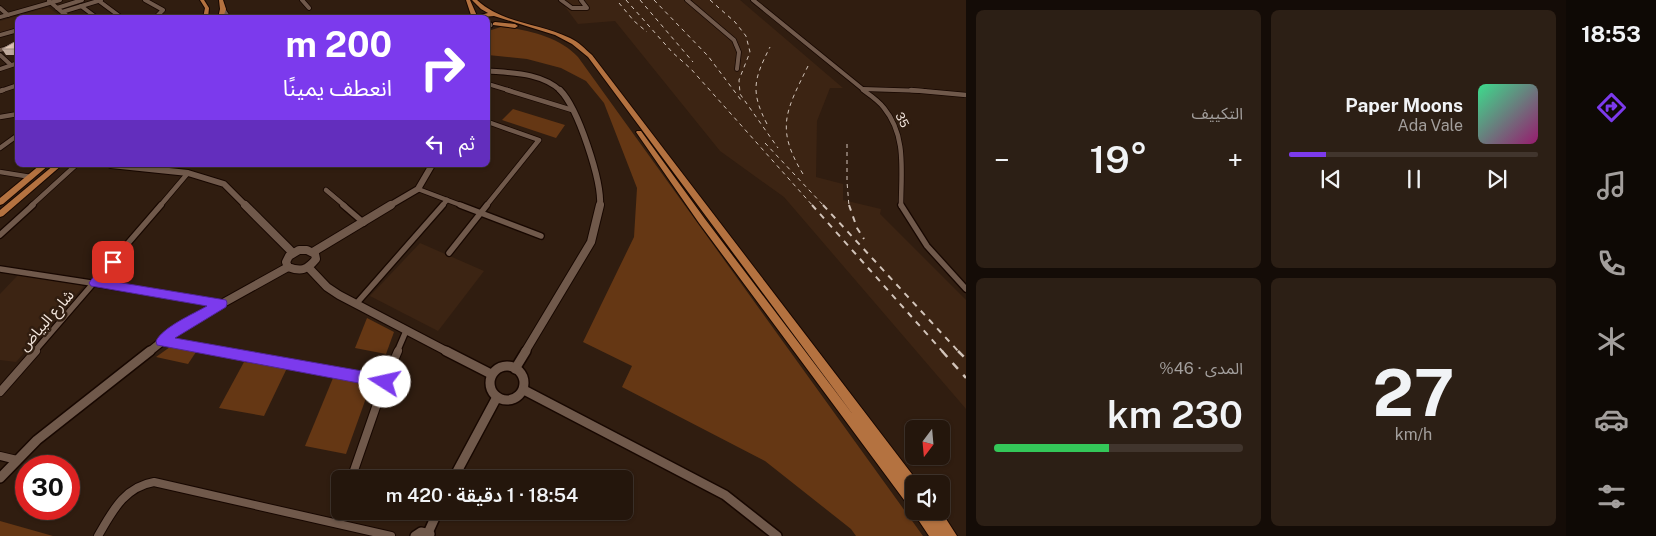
<!DOCTYPE html>
<html lang="ar">
<head>
<meta charset="utf-8">
<style>
	body { margin:0; font-family:"Public Sans","Noto Sans Arabic",sans-serif; background:#2c1f15; color:#f1f3f6; direction:rtl; height:100vh; display:flex; flex-direction:column; font-size:19px; white-space:nowrap }
	* { box-sizing:border-box; margin:0 }
	p { font-size:16px; color:#a39f9d }
	.icon { flex:none; width:28px; height:28px; fill:none; stroke:currentColor; stroke-width:2; stroke-linecap:round; stroke-linejoin:round }
	.map { position:relative; flex:1; overflow:hidden; direction:ltr }
	.side { display:flex; flex-direction:column; gap:10px; padding:10px; background:#140c07; width:600px }
	.side>* { flex:none }
	.banner { position:absolute; left:15px; top:15px; width:475px; height:152px; border-radius:8px; box-shadow:0 1px 4px #0004,0 0 0 1px #41352d; direction:rtl; background:#7c3aed; color:#fff; overflow:hidden }
	.needle { width:32px; rotate:196deg }
	.fabs { position:absolute; left:905px; top:420px; display:grid; gap:10px }
	.fabs a { display:grid; place-items:center; width:45px; height:45px; border-radius:8px; background:#24160c; box-shadow:0 1px 4px #0004,0 0 0 1px #41352d; font-size:25px }
	.speed { position:absolute; left:15px; top:455px; display:flex; gap:10px; font-size:25px; font-weight:700; text-align:center }
	.speed>* { display:grid; place-content:center; width:65px; height:65px; border-radius:50%; background:#24160c; box-shadow:0 1px 4px #0004,0 0 0 1px #41352d; line-height:1 }
	.speed .limit { border:8px solid #d22; background:#fff; color:#111 }
	.pin { position:absolute; display:grid; place-items:center; width:42px; height:42px; color:#fff; margin:-21px; border-radius:10px; box-shadow:0 2px 8px #0006 }
	.me { position:absolute; width:55px; margin:-28px; rotate:280deg; stroke-linejoin:round; filter:drop-shadow(0 0 4px #0008) }
	.turn { display:flex; align-items:center; gap:18px; height:105px; padding:0 15px; font-size:22px }
	.turn .icon { width:65px; height:65px; stroke-width:2.5 }
	.turn b { display:block; font-size:35px; line-height:42px }
	.then { display:flex; align-items:center; height:48px; padding:0 15px; background:#0003; gap:10px; font-size:19px }
	.big { font-size:38px; font-weight:600; line-height:1.1 }
	.side .tile { flex:1; display:flex; flex-direction:column; justify-content:center; gap:8px; min-width:0; padding:0 18px; border-radius:8px; background:#2c1f15 }
	.side .dial { align-items:center; gap:0 }
	.dial b { font-size:65px; line-height:1 }
	.song { display:flex; align-items:center; gap:15px }
	.cover { width:60px; height:60px; border-radius:8px; background:linear-gradient(135deg,hsl(150 70% 55%),hsl(320 70% 35%)) }
	.played { height:5px; border-radius:2px; background:linear-gradient(90deg,#7c3aed 15%,#41352d 15%) }
	.keys { display:flex; justify-content:space-around; direction:ltr }
	.heat { display:flex; justify-content:space-between; align-items:center; font-size:28px; direction:ltr }
	.charge { height:8px; border-radius:4px; background:linear-gradient(90deg,#34c759 46%,#41352d 0) }
	.side .tiles { flex:1; display:grid; gap:10px; grid-template-columns:repeat(2,1fr) }
	.trip { position:absolute; left:331px; top:470px; width:302px; height:50px; border-radius:8px; background:#24160c; box-shadow:0 1px 4px #0004,0 0 0 1px #41352d; font-weight:600; line-height:50px; text-align:center; direction:rtl }
	main { display:flex; flex:1; min-height:0 }
	.dock { display:flex; flex-direction:column; width:90px; justify-content:space-around; align-items:center; background:#0e0905; color:#a39f9d }
	.dock .icon { width:35px; height:35px }
	.dock .selected { color:#7c3aed }
	.dock b { font-size:22px; color:#f1f3f6 }
	.map>svg:first-child { display:block }
</style>
</head>
<body>
<main>
<nav class="dock">
<b>18:53</b>
<svg class="icon selected" aria-label="directions" viewBox="0 0 24 24"><path d="M12 3l9 9-9 9-9-9zM9 14v-3h6M13 9l2 2-2 2"/></svg>
<svg class="icon" aria-label="music" viewBox="0 0 24 24"><path d="M9 18V5l10-2v13"/><circle cx="6" cy="18" r="3"/><circle cx="16" cy="16" r="3"/></svg>
<svg class="icon" aria-label="phone" viewBox="0 0 24 24"><path d="M5 4h4l2 5-3 2q2 4 5 5l2-3 5 2v4C11 20 4 13 5 4z"/></svg>
<svg class="icon" aria-label="climate" viewBox="0 0 24 24"><path d="M12 3v18M4 7l16 10M4 17L20 7"/></svg>
<svg class="icon" aria-label="car" viewBox="0 0 24 24"><path d="M5 17H2v-5l4-1 3-4h7l3 4 3 1v5h-3M9 17h6M6 11h13"/><circle cx="7" cy="17" r="2"/><circle cx="17" cy="17" r="2"/></svg>
<svg class="icon" aria-label="filters" viewBox="0 0 24 24"><path d="M4 7h16M4 17h16"/><circle cx="9" cy="7" r="2"/><circle cx="15" cy="17" r="2"/></svg>
</nav>
<section class="side">
<div class="tiles">
<div class="tile">
<div class="song"><i class="cover"></i><div><b>Paper Moons</b><p>Ada Vale</p></div></div>
<div class="played"></div>
<div class="keys"><svg class="icon" aria-label="previous" viewBox="0 0 24 24"><path d="M18 5L8 12l10 7zM5 5v14"/></svg><svg class="icon" aria-label="pause" viewBox="0 0 24 24"><path d="M8 5v14M16 5v14"/></svg><svg class="icon" aria-label="next" viewBox="0 0 24 24"><path d="M6 5l10 7-10 7zM19 5v14"/></svg></div>
</div>
<div class="tile"><p>التكييف</p>
<div class="heat"><a>−</a><b class="big">19°</b><a>+</a></div>
</div>
<div class="tile dial"><b>27</b><p>km/h</p></div>
<div class="tile"><p>المدى · 46%</p><b class="big">230 km</b><div class="charge"></div></div>
</div>
</section>
<div class="map">
<svg width="966" height="536" viewBox="0 0 966 536">
	<rect width="100%" height="100%" fill="#301d10"/>
	<g fill="#3c2413">
		<polygon points="560,0 740,0 843,88 830,88 817,121 816,177 843,184 843,200 881,209 880,214 966,300 966,409 784,197 720,151 615,21 578,24"/>
		<polygon points="48,7 60,16 18,18 17,29 0,34 0,21"/>
		<polygon points="420,243 484,271 438,331 370,296"/>
		<polygon points="18,275 82,285 83,287 16,362 0,360 0,294"/>
	</g>
	<g fill="#653714">
		<path d="M501,27C527,29 560,37 578,57L923,536H856L851,529L765,461L622,387L632,366L583,342L634,237L637,188L604,103L586,81L561,68L527,59L488,55V31Z"/>
		<polygon points="513,109 565,125 556,138 502,120"/>
		<polygon points="367,318 394,332 386,354 355,348"/>
		<polygon points="170,347 196,352 188,364 156,357"/>
		<polygon points="244,362 287,368 264,416 219,408"/>
		<polygon points="333,378 371,384 346,454 305,446"/>
		<polygon points="0,521 53,536 0,536"/>
	</g>
	<g fill="none" stroke-linecap="round" stroke-linejoin="round">
		<defs>
			<g id="minor-far3">
				<polyline points="145,0 163,10 155,18"/>
				<polyline points="302,0 309,8"/>
				<polyline points="561,0 572,8 587,8 581,0"/>
				<polyline points="687,0 734,40 739,52 737,69"/>
				<polyline points="753,0 865,91"/>
				<polyline points="49,1 69,18"/>
				<polyline points="99,1 122,18"/>
				<polyline points="81,6 97,18"/>
				<polyline points="0,8 8,15"/>
				<polyline points="57,8 82,0"/>
				<polyline points="223,9 229,18"/>
				<polyline points="62,12 101,0"/>
				<polyline points="0,17 60,0"/>
				<polyline points="57,18 66,15"/>
				<polyline points="0,35 18,30"/>
				<polyline points="0,50 18,45"/>
				<polyline points="0,55 11,65"/>
				<polyline points="0,69 18,63"/>
				<polyline points="488,84 511,91"/>
				<polyline points="863,89 925,91"/>
				<polyline points="0,91 18,85"/>
			</g>
			<g id="minor-far2">
				<polyline points="507,90 572,110"/>
				<path d="M863,90C870,95 879,101 884,108C907,136 901,172 901,206"/>
				<polyline points="911,90 966,95"/>
				<polyline points="0,91 3,90"/>
				<polyline points="0,117 18,114"/>
				<polyline points="0,148 18,135"/>
				<polyline points="0,172 31,177"/>
				<polyline points="418,189 463,206"/>
				<polyline points="326,190 345,206"/>
				<polyline points="31,206 76,165"/>
				<polyline points="160,206 188,173"/>
				<polyline points="442,206 447,200"/>
				<polyline points="486,206 539,140 488,122"/>
			</g>
			<g id="minor-far1">
				<polyline points="343,205 364,223"/>
				<polyline points="460,205 541,236"/>
				<polyline points="901,205 927,246 966,289"/>
				<polyline points="0,235 33,205"/>
				<polyline points="449,253 487,205"/>
				<polyline points="0,269 221,303"/>
				<polyline points="356,304 443,205"/>
				<polyline points="162,341 223,352"/>
				<polyline points="34,352 161,205"/>
				<polyline points="397,352 406,331"/>
			</g>
			<g id="minor">
				<polyline points="216,351 385,381"/>
				<polyline points="0,392 36,351"/>
				<polyline points="0,456 17,460"/>
				<polyline points="351,479 385,381 398,351"/>
				<polyline points="336,523 340,511"/>
				<path d="M98,536C112,512 124,487 154,482L391,536"/>
			</g>
			<g id="tertiary-far3">
				<polyline points="488,26 490,25"/>
				<path d="M488,71C513,73 542,73 561,91"/>
			</g>
			<g id="tertiary-far2">
				<path d="M560,90C578,108 602,181 600,206"/>
				<polyline points="111,165 188,173 224,184 246,206"/>
				<polyline points="389,206 418,189 432,165"/>
			</g>
			<g id="tertiary-far1">
				<polyline points="245,205 293,253"/>
				<path d="M299,250H307L315,254L316,259C307,270 301,272 288,267L286,262L289,256Z"/>
				<polyline points="313,252 391,205"/>
				<polyline points="309,268 327,287 339,295 448,352"/>
				<polyline points="149,352 180,327 288,267"/>
				<polyline points="525,352 591,242 600,205"/>
			</g>
			<g id="tertiary">
				<polyline points="446,351 491,374"/>
				<circle cx="507" cy="383" r="17"/>
				<polyline points="515,369 526,351"/>
				<polyline points="524,390 725,495 777,536"/>
				<polyline points="0,478 37,440 150,351"/>
				<polyline points="453,479 497,397"/>
				<polyline points="428,533 438,511"/>
				<polyline points="415,536 421,532 430,534"/>
			</g>
			<g id="primary">
				<polygon points="200,0 204,0 209,8 208,18 203,18 205,8"/>
				<polygon points="219,0 223,0 226,9 223,18 218,18 220,9"/>
				<path d="M466,0H470L477,16L488,13L481,9L472,0H477C503,24 539,23 570,38C579,42 585,49 592,55L918,482L919,484H914V492L912,491L914,494V511H941L957,536H929L915,515L913,510L910,508L699,223L636,132L637,131H641L705,219L854,416L588,57L572,44L555,35L494,16L472,18Z"/>
				<polygon points="495,22 515,24 518,26 515,28 493,25 493,23"/>
				<polygon points="40,165 49,165 3,204 0,205 0,198"/>
				<polygon points="54,165 62,165 3,216 0,217 0,210"/>
			</g>
		</defs>
		<use href="#minor-far3" stroke="#170700" stroke-width="5.5"/>
		<use href="#minor-far2" stroke="#170700" stroke-width="6"/>
		<use href="#minor-far1" stroke="#170700" stroke-width="8"/>
		<use href="#minor" stroke="#170700" stroke-width="10"/>
		<use href="#tertiary-far3" stroke="#170700" stroke-width="7"/>
		<use href="#tertiary-far2" stroke="#170700" stroke-width="8"/>
		<use href="#tertiary-far1" stroke="#170700" stroke-width="10"/>
		<use href="#tertiary" stroke="#170700" stroke-width="12"/>
		<use href="#primary" stroke="#170700" stroke-width="2"/>
		<use href="#minor-far3" stroke="#70594b" stroke-width="4"/>
		<use href="#minor-far2" stroke="#70594b" stroke-width="4.5"/>
		<use href="#minor-far1" stroke="#70594b" stroke-width="5.5"/>
		<use href="#minor" stroke="#70594b" stroke-width="8"/>
		<use href="#tertiary-far3" stroke="#70594b" stroke-width="5"/>
		<use href="#tertiary-far2" stroke="#70594b" stroke-width="6"/>
		<use href="#tertiary-far1" stroke="#70594b" stroke-width="8"/>
		<use href="#tertiary" stroke="#70594b" stroke-width="9"/>
		<use href="#primary" fill="#b47240" fill-rule="evenodd"/>
		<g stroke="#d2c4ba" stroke-width="1" stroke-dasharray="4 4" stroke-linecap="butt">
			<polyline points="626,0 672,52 691,69 813,206"/>
			<polyline points="640,0 693,62"/>
			<polyline points="654,0 708,56 741,100"/>
			<polyline points="710,0 735,22 746,36 750,52 739,80 740,94 778,148"/>
			<polyline points="619,3 634,21 647,32"/>
			<path d="M767,124C750,91 754,79 770,47"/>
			<polyline points="765,143 824,206"/>
			<polyline points="847,144 847,182 849,206"/>
			<path d="M803,174C775,128 786,111 808,66"/>
		</g>
		<g stroke="#d2c4ba" stroke-width="2" stroke-dasharray="6 6" stroke-linecap="butt">
			<polyline points="812,205 943,352"/>
			<polyline points="823,205 959,352"/>
			<polyline points="849,205 857,228 864,239"/>
		</g>
		<g stroke="#d2c4ba" stroke-width="2.5" stroke-dasharray="8 8" stroke-linecap="butt">
			<polyline points="942,351 966,378"/>
			<polyline points="958,351 966,359"/>
		</g>
	</g>
	<polygon fill="#bfa99b" points="18,40 18,55 6,55 2,49"/>
	<polygon fill="#dec4b4" stroke="#9b897e" points="18,40 18,49 2,49"/>
	<path fill="#7c3aed" stroke="#51269a" d="M113,257L118,262L104,280L226,300L227,303L226,307L175,338L385,375L390,377L392,382L390,386L385,388L157,345L156,341C163,327 193,314 207,306L91,286L89,283L91,280L109,259Z"/>
	<g text-anchor="middle" dominant-baseline="central" stroke-width="5" stroke-linejoin="round" paint-order="stroke">
		<g font-size="12" fill="#f4e7de" stroke="#301d10">
			<text transform="translate(902 120) rotate(63)">35</text>
		</g>
		<g font-size="15" fill="#f4e7de" stroke="#301d10">
			<text transform="translate(46 320) rotate(-49)">شارع البياض</text>
		</g>
	</g>
</svg>
<div class="fabs">
<a><svg class="needle" viewBox="-14 -14 28 28"><path d="M0-13l5 13h-10z" fill="#e53935"/><path d="M0 13l5-13h-10z" fill="#a39f9d"/></svg></a>
<a><svg class="icon" aria-label="sound" viewBox="0 0 24 24"><path d="M4 9h4l5-4v14l-5-4H4zM17 9q2 3 0 6"/></svg></a>
</div>
<div class="speed"><div class="limit">30</div></div>
<div class="pin" style="left:113px;top:262px;background:#d93025"><svg class="icon" aria-label="arrive" viewBox="0 0 24 24"><path d="M6 21V4h12l-3 4 3 4H6"/></svg></div>
<svg class="me" style="left:385px;top:382px" viewBox="-20 -20 40 40"><circle r="19" fill="#fff"/><path d="M0-13L10 11 0 6-10 11z" fill="#7c3aed"/></svg>
<div class="trip">18:54 · 1 دقيقة · 420 m</div>
<div class="banner">
<div class="turn"><svg class="icon" aria-label="right" viewBox="0 0 24 24"><path d="M7 20v-9h11M14 6l5 5-5 5"/></svg><div><b>200 m</b>انعطف يمينًا</div></div>
<div class="then">ثم<svg class="icon" aria-label="left" viewBox="0 0 24 24"><path d="M17 20v-9H6M10 6l-5 5 5 5"/></svg></div>
</div>
</div>
</main>
</body>
</html>
